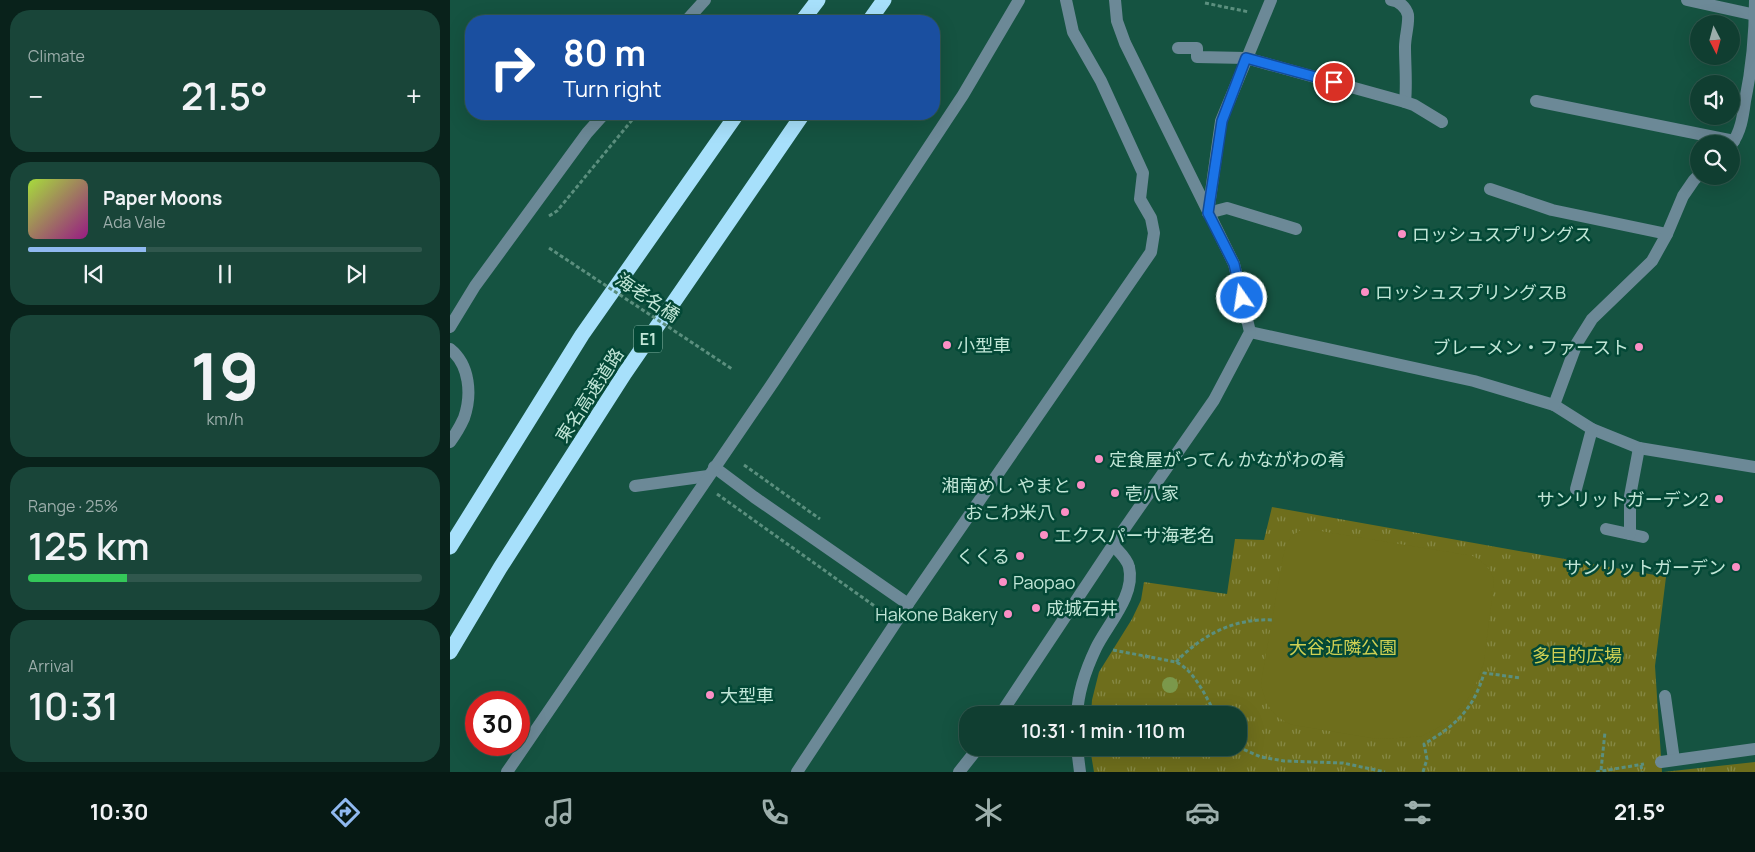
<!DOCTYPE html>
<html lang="en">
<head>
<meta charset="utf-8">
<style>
	body { margin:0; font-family:Manrope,"Noto Sans JP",sans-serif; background:#194539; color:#f1f3f6; height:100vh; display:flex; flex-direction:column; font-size:19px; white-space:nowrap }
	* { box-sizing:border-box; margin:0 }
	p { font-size:16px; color:#9caeab }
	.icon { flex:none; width:28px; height:28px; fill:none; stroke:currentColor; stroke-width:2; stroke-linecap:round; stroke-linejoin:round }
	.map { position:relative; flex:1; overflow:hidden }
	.panel { display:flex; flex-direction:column; gap:10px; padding:10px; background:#09221b; width:450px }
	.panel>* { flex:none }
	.hud { position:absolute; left:15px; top:15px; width:475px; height:105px; border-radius:20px; box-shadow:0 5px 20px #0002,0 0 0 1px #30574d; background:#1a4fa0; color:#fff; overflow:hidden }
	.needle { width:32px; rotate:174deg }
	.tools { position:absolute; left:1240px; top:15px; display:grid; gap:10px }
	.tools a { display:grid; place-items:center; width:50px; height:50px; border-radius:50%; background:#103e31; box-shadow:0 5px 20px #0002,0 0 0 1px #30574d; font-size:25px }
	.speed { position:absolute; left:15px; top:691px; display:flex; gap:10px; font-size:25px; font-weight:700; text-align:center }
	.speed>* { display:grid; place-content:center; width:65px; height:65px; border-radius:50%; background:#103e31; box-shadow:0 5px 20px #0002,0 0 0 1px #30574d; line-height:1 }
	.speed .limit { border:8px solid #d22; background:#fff; color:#111 }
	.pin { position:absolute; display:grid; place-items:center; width:42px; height:42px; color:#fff; margin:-21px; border:2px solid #fff; border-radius:50%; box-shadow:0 1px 5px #0007 }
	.me { position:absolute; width:55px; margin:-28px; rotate:347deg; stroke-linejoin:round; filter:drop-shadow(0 0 4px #0008) }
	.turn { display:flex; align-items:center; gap:18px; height:105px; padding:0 15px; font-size:22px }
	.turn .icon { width:65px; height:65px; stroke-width:2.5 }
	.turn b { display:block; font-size:35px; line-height:42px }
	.big { font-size:38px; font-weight:600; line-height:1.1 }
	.panel .widget { flex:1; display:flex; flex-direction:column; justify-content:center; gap:8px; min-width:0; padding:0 18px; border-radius:20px; background:#194539 }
	.panel .dial { align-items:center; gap:0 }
	.dial b { font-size:65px; line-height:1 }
	.song { display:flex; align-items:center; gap:15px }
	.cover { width:60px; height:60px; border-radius:8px; background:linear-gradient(135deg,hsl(80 70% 55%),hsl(310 70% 35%)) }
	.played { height:5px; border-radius:2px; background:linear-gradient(90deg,#90b9f0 30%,#30574d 30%) }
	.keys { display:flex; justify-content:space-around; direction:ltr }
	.heat { display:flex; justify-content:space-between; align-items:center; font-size:28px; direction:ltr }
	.charge { height:8px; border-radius:4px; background:linear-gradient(90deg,#34c759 25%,#30574d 0) }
	.trip { position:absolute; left:509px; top:706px; width:288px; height:50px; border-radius:20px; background:#103e31; box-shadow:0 5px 20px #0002,0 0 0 1px #30574d; font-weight:600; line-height:50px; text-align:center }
	.dock { display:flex; height:80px; justify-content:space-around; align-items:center; background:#061914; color:#9caeab }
	.dock .icon { width:35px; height:35px }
	.dock .current { color:#90b9f0 }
	.dock b { font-size:22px; color:#f1f3f6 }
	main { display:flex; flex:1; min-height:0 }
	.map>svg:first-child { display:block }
</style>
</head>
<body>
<main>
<section class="panel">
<div class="widget"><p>Climate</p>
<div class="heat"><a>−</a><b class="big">21.5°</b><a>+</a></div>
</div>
<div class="widget">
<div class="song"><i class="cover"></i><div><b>Paper Moons</b><p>Ada Vale</p></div></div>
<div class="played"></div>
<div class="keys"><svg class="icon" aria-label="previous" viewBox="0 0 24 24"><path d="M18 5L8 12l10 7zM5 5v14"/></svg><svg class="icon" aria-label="pause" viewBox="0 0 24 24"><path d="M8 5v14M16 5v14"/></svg><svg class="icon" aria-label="next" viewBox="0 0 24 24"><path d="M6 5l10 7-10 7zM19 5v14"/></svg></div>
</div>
<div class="widget dial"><b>19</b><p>km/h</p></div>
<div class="widget"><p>Range · 25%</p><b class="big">125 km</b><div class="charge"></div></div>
<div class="widget"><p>Arrival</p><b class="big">10:31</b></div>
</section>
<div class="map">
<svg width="1305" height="772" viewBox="0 0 1305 772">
	<defs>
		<pattern id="park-tufts" width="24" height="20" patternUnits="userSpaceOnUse" patternTransform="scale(1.25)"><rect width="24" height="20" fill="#6e6e1c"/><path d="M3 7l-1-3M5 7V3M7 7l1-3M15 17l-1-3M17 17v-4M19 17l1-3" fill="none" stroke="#878a47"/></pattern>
	</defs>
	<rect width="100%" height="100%" fill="#155341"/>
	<g fill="url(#park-tufts)">
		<polygon points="822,507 1216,577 1205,666 1212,772 644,772 640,748 788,748 788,715 641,715 642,700 649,672 682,619 691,600 694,582 777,594 785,539 814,540"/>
		<polygon points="1305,762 1305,772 1213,772"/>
	</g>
	<path fill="#6e6e1c" d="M851,530H864L1023,556C1034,563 1041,568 1044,581L1034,662L1028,679L1022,693L1014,704L1001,719L991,726L972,736L938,739L921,738L843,725C823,718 814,703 811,683L833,557C837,544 838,537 851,530Z"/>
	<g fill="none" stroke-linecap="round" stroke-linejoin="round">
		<g stroke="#5b8f7e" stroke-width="3" stroke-dasharray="4 2.5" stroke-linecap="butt">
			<polyline points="755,3 799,12"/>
			<polyline points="99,216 107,211 187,114"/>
			<polyline points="294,465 370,519"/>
			<polyline points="267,494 433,612"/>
			<path d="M663,650L726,662C745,671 756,697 766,715"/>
			<path d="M726,662C752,635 784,618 822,620"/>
			<polyline points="788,747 811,757 834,761 893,763 935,772"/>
			<polyline points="1191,765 1192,772"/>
			<polyline points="1151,770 1155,732"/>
			<path d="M973,772L977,759L974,744C1005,726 1024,709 1034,673L1071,678"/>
			<polyline points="1146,772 1194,764"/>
		</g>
		<g stroke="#6c8997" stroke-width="12">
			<path d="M941,0C949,1 956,7 958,15C959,25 955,36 955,47C955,65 957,83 955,102"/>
			<polyline points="1237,0 1305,15"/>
			<polyline points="236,21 255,0"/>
			<polyline points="728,48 747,48 747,57 796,58 955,102 964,105 992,122"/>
			<polyline points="1086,101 1284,141"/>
			<path d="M1281,145C1291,132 1293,116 1295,101C1302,67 1305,34 1305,0"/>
			<polyline points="1040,189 1102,210 1217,234"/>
			<polyline points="758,213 771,121 821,0"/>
			<polyline points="758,213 777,208 846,229"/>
			<polyline points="0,327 25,286 137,133 154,114"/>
			<polyline points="800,332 1024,381 1104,405 1142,429 1189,448 1305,467"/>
			<path d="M0,349C20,365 22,395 14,418C10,427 5,435 0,442"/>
			<polyline points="1104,405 1127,343 1142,319 1202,261 1217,234 1233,196 1244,180 1249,175"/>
			<polyline points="264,467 304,497 458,604"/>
			<polyline points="185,486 258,476"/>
			<polyline points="1126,489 1142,429"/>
			<polyline points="1156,529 1193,537"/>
			<polyline points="1180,534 1180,496 1189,448"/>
			<polyline points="1215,696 1224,760"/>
			<polyline points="550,715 663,545 764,400 800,332 784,264 675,43 667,21 665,0"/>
			<path d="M627,715C628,692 636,669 646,648C657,625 686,595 679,567C677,558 668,551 663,545"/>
			<polyline points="627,748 630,772"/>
			<polyline points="1211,762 1305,749"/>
			<polyline points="57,772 324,381 513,95 569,0"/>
			<polyline points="347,772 458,604 701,252 704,233 701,218 690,199 693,173 651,81 623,32 616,0"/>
			<polyline points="509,772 528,748"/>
		</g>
		<g stroke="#a7e0fb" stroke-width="15">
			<polyline points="352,21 368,0"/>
			<polyline points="419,21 434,0"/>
			<polyline points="0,547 132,335 287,114"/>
			<polyline points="0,652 50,568 175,373 353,114"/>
		</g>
		<polyline stroke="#5b8f7e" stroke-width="3" stroke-dasharray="4 2.5" stroke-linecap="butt" points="99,248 282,369"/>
	</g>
	<circle fill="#7b984b" cx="720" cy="685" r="8"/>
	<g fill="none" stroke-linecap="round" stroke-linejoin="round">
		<defs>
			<polyline id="route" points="792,298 784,264 758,213 772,121 796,58 884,82"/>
		</defs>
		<use href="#route" stroke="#114b97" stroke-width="12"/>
		<use href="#route" stroke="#1a73e8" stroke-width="9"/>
	</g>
	<g fill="#fb8fc5" stroke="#034836" stroke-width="2">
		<circle cx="952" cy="234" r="5"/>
		<circle cx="915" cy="292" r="5"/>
		<circle cx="497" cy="345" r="5"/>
		<circle cx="1189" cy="347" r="5"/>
		<circle cx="649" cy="459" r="5"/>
		<circle cx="631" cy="485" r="5"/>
		<circle cx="665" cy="493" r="5"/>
		<circle cx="1269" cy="499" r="5"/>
		<circle cx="615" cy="512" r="5"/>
		<circle cx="594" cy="535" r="5"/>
		<circle cx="570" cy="556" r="5"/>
		<circle cx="1286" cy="567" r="5"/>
		<circle cx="553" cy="582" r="5"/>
		<circle cx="586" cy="608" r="5"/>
		<circle cx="558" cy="614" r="5"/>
		<circle cx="260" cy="695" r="5"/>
	</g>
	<g text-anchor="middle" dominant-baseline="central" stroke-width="5" stroke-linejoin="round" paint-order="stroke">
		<rect fill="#034836" stroke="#88b7a7" stroke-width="1" x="184" y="325.5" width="28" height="27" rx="4"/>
		<g font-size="16" font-weight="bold" fill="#c1e6d7">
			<text x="198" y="339">E1</text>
		</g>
		<g font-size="18" fill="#c1e6d7" stroke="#034836" text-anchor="start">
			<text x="962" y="234">ロッシュスプリングス</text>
			<text x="925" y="292">ロッシュスプリングスB</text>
			<text x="507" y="345">小型車</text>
			<text x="1179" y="347" text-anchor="end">ブレーメン・ファースト</text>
			<text x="659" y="459">定食屋がってん かながわの肴</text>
			<text x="621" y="485" text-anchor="end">湘南めし やまと</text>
			<text x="675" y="493">壱八家</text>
			<text x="1259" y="499" text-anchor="end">サンリットガーデン2</text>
			<text x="605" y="512" text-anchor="end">おこわ米八</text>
			<text x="604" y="535">エクスパーサ海老名</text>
			<text x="560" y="556" text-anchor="end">くくる</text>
			<text x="1276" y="567" text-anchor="end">サンリットガーデン</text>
			<text x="563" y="582">Paopao</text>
			<text x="596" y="608">成城石井</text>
			<text x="548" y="614" text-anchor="end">Hakone Bakery</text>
			<text x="270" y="695">大型車</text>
		</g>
		<g font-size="18" fill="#c1e6d7" stroke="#034836">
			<text transform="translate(198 297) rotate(34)">海老名橋</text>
			<text transform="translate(139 395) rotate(-57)">東名高速道路</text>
		</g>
		<g font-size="18" fill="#cfd053" stroke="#034836">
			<text x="893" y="647">大谷近隣公園</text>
			<text x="1127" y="655">多目的広場</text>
		</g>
	</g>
</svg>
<div class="tools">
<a><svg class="needle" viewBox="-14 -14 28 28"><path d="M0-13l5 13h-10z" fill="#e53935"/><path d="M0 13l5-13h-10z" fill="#9caeab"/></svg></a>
<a><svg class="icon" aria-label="sound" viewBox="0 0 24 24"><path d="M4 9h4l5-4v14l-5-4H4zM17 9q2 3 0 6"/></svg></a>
<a><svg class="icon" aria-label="search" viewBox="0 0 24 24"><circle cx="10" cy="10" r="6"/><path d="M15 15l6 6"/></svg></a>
</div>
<div class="speed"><div class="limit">30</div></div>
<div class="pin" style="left:884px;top:82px;background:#d93025"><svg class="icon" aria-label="arrive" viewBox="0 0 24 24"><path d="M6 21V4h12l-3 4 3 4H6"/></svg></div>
<svg class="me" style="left:792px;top:298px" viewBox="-20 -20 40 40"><circle r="17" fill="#1a73e8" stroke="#fff" stroke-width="3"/><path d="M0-11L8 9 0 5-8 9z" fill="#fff"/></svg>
<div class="trip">10:31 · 1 min · 110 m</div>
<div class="hud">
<div class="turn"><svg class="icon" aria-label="right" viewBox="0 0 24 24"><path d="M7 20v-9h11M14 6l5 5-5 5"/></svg><div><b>80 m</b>Turn right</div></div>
</div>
</div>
</main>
<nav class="dock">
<b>10:30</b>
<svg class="icon current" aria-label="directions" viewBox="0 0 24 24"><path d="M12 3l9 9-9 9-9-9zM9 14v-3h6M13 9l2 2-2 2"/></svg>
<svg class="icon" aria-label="music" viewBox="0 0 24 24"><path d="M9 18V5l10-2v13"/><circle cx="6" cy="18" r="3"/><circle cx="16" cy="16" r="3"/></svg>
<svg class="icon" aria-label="phone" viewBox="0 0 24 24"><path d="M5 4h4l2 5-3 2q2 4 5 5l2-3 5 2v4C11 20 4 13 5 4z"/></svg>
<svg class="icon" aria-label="climate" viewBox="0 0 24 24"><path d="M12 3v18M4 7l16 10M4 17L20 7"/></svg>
<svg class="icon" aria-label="car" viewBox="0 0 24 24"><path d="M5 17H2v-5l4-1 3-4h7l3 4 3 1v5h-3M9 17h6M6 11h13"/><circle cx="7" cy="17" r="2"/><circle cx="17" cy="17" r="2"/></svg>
<svg class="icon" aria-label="filters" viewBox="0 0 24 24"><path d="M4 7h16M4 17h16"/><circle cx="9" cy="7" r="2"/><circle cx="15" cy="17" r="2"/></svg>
<b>21.5°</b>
</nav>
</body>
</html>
